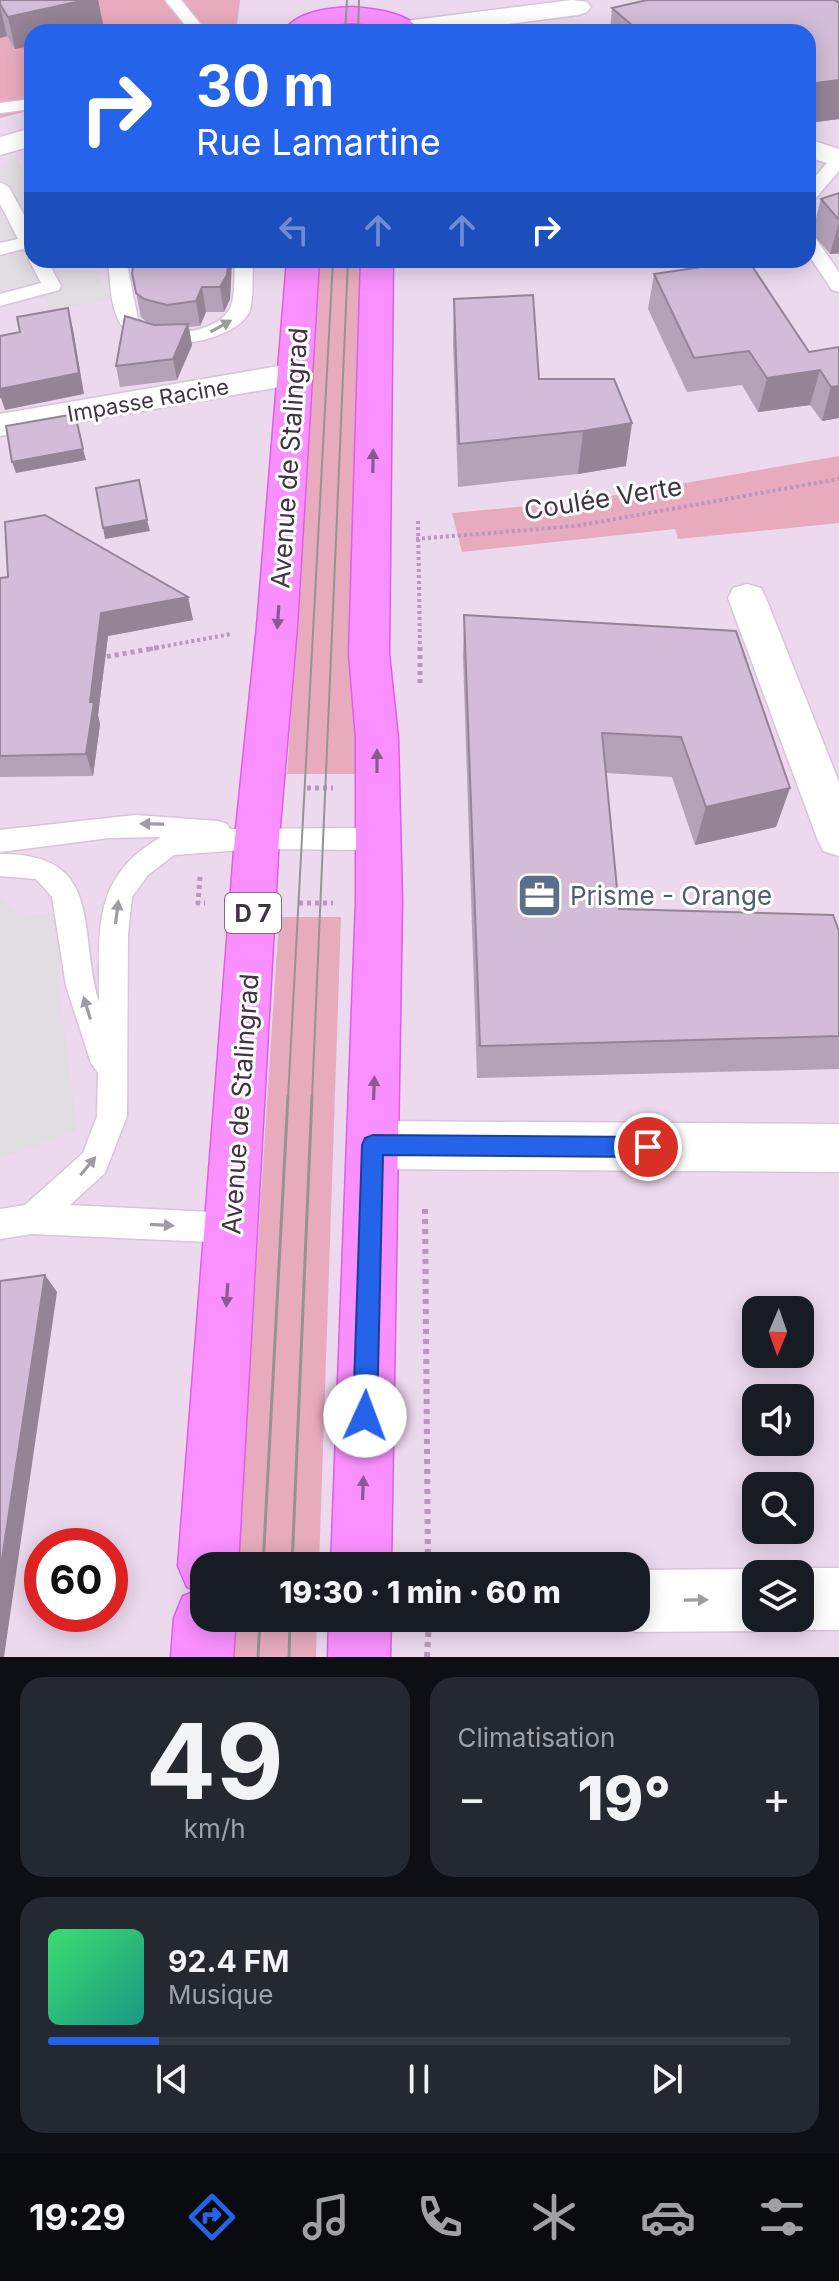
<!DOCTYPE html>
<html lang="fr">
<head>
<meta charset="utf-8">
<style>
	body { margin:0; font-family:Inter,sans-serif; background:#242831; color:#f1f3f6; height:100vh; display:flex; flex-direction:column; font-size:30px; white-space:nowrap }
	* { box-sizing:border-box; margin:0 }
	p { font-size:26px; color:#9ea1a6 }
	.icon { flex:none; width:44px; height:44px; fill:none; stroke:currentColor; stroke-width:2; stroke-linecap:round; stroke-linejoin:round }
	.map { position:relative; height:1657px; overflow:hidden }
	.sheet { display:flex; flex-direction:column; gap:20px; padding:20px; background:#0d0f14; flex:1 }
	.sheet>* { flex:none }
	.hud { position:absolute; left:24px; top:24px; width:792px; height:244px; border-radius:24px; box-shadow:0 4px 20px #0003; background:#2563eb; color:#fff; overflow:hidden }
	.needle { width:52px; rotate:182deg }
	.fabs { position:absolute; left:742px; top:1296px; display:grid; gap:16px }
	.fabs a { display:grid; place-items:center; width:72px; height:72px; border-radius:16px; background:#171b24; box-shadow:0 4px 20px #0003; font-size:40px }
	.speed { position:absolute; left:24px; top:1528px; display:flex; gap:16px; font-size:40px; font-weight:700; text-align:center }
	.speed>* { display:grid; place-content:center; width:104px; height:104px; border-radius:50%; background:#171b24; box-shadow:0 4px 20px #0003; line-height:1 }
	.speed .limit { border:12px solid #d22; background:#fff; color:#111 }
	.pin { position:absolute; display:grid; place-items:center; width:68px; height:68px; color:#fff; margin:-34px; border:4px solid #fff; border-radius:50%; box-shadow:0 2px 8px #0007 }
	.me { position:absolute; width:88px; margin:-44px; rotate:2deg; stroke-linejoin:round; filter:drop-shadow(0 0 6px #0008) }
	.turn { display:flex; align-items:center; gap:28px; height:168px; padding:0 40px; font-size:36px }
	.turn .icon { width:104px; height:104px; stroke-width:2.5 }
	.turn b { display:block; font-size:56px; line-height:68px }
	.lanes { display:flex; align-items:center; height:76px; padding:0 40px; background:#0003; justify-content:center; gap:40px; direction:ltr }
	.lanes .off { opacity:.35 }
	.big { font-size:60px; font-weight:800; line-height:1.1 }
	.sheet .card { flex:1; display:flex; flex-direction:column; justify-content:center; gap:12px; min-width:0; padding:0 28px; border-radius:24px; background:#242831 }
	.sheet .dial { align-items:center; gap:0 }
	.dial b { font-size:104px; line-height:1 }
	.song { display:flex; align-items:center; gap:24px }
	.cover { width:96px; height:96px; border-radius:12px; background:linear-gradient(135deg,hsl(140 70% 55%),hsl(170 70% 35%)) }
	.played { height:8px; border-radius:4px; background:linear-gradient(90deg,#2563eb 15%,#363941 15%) }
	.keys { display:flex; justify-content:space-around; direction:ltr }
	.heat { display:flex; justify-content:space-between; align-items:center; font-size:44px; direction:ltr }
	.sheet .tiles { flex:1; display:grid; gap:20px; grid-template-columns:1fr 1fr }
	.card:last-child { grid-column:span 2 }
	.trip { position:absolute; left:190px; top:1552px; width:460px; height:80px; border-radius:24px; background:#171b24; box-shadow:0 4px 20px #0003; font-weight:800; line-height:80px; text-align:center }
	.menu { display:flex; height:128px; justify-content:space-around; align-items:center; background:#090b0e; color:#9ea1a6 }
	.menu .icon { width:56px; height:56px }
	.menu .on { color:#2563eb }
	.menu b { font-size:36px; color:#f1f3f6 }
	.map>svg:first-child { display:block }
</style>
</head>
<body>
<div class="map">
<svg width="839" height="1657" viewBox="0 0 839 1657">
	<rect width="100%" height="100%" fill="#f1e4f2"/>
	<path fill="#ecd9ee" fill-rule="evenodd" d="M0,0H839V1657H0ZM32,32H808V260H32ZM756,1310H800V1354H756ZM756,1398H800V1442H756ZM756,1486H800V1530H756ZM42,1546H110V1614H42ZM204,1566H636V1618H204ZM756,1574H800V1618H756Z"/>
	<g fill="#e8abbe">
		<polygon points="0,0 240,0 236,32 32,32 32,110 0,118"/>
		<polygon points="319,260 362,260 349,620 357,714 357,774 287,774"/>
		<polygon points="839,456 839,523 678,539 675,529 462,552 452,513 582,501"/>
		<polygon points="279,917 341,917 319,1566 237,1566"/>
		<polygon points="234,1618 317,1618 316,1657 231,1657"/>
	</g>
	<g fill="#e2dce3">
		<polygon points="8,159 17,159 32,188 32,260 88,260 112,300 54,310 45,299 36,299 0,309 0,167"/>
		<polygon points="0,899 24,916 59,912 59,989 77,1131 0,1158"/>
	</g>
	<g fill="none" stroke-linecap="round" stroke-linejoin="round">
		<defs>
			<g id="lane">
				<polygon points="165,0 181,0 207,32 191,32"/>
				<polygon points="32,99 32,109 0,113 0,103"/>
				<polygon points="839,155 839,171 814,200 808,201 808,185 833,156"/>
				<polygon points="0,182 9,187 32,230 32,254 23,249 0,255 0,243 18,239 0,204"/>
				<polygon points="808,235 814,236 839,272 839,292 832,290 808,254"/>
				<polygon points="31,256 32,260 47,260 61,286 59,290 0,306 0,294 41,283 29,260"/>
				<path d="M108,260H126L138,319C156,340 214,335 229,310C236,299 234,274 235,260H253C252,275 254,296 250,310C238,342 156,354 131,335C109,320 111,284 108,260Z"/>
				<path d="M135,815L218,821L227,824L230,829L379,828L388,831L392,839L388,847L379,850L257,849L174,855L148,875L132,897L128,934L127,1116L105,1173L70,1205L231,1213L242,1217L247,1228L242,1239L231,1243L32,1234L0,1239V1209L25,1205L83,1153L97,1116L98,1073L91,1063L66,986L52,897L36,879L0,876V854C105,853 77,929 99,1002C100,931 90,878 161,837L109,838L0,852V830Z"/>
			</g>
			<g id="street">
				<polygon points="572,0 587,2 591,7 587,12 578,15 444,32 395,32 393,29 397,23 406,21"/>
				<polygon points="32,128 32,146 0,155 0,137"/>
				<polygon points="808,139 839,149 839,167 808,157"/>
				<polygon points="296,363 308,366 313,374 308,382 0,436 0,414"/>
				<polygon points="747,584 761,588 766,598 839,782 839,856 823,851 817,838 728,598 733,588"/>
				<polygon points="373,1121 839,1124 839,1172 373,1169 355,1162 347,1145 355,1128"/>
				<polygon points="800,1568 839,1568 839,1630 800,1630 778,1620 756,1631 636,1632 614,1623 612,1618 636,1618 636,1570 756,1569 767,1574 756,1574 756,1618 800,1618 800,1574 787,1574"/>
			</g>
			<g id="primary">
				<path d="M352,7C375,9 408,12 422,32H391L376,25L352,23L328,25L313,32H283C297,11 329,8 352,7Z"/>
				<polygon points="287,260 319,260 297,626 279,838 238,1566 204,1566 204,1618 236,1618 233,1657 171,1657 174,1618 183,1596 196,1591 187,1587 178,1566 235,838 257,626"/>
				<polygon points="361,260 393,260 389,654 398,738 402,901 391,1566 331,1566 356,901 356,738 349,654"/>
				<polygon points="329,1618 391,1618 390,1657 328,1657"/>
			</g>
		</defs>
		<use href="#lane" stroke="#dac3dc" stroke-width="3"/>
		<use href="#street" stroke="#dac3dc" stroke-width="3"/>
		<use href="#primary" stroke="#de5ee7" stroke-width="3"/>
		<g stroke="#bb97c0" stroke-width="4" stroke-dasharray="3 3" stroke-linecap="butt">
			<polyline points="418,521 420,649"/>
			<polyline points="416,539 576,526 839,479"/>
			<polyline points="150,649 231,634"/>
		</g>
		<g stroke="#bb97c0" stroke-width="5" stroke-dasharray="4 4" stroke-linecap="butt">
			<polyline points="420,647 420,683"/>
			<polyline points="99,658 161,647"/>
			<polyline points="307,788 333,788"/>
			<polyline points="200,877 198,903 205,903"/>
			<polyline points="299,903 333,903"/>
		</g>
		<g stroke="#bb97c0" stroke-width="6" stroke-dasharray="5 5" stroke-linecap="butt">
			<polyline points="425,1209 428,1566"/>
			<polyline points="427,1657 429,1618"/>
		</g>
		<use href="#lane" fill="#fff" fill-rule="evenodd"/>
		<use href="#street" fill="#fff" fill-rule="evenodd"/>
		<use href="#primary" fill="#fa90ff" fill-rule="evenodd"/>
		<g stroke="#949494" stroke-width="2">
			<polyline points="345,32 347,0"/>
			<polyline points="358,32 359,0"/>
			<polyline points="288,1098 333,260"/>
			<polyline points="312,1098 348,260"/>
		</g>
		<g stroke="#949494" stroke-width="3">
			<polyline points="263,1566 288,1096"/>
			<polyline points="292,1566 312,1096"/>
			<polyline points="258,1657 260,1618"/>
			<polyline points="289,1657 290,1618"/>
		</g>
	</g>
	<g fill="#b5a2b9">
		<polygon points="0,0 98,0 104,29 32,32 32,46 15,49 7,36 0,38"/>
		<polygon points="647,0 839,0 839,119 808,123 808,32 610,32 612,8"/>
		<polygon points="839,193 839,254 830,254 812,233 821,199"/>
		<polygon points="134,260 232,260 230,299 224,312 206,312 200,326 189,327 192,345 177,380 120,387 116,366 154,325 157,325 148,323 141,317 132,273"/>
		<polygon points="654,274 809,352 839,347 839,418 822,421 810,405 758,412 742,385 687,392 648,309"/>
		<polygon points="454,299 539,379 626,466 578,474 458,487 453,342"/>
		<polygon points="0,578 188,597 193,620 108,636 98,715 100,724 93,776 0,777"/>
		<polygon points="464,615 790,788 776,827 695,845 672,777 606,773 619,909 839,931 839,1069 477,1078 463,657"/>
	</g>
	<g fill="#948496">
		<polygon points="85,0 98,0 104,29 92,32 32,32 32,46 15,49 8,17"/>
		<polygon points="0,6 7,36 0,38"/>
		<polygon points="839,80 839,119 808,123 808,84"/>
		<polygon points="839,222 839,251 838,253 830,254"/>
		<polygon points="228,260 232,260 230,299 224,312 220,287"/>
		<polygon points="202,287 206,312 200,326 196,301"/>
		<polygon points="68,308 73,329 84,394 5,410 1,398 0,398 0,389"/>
		<polygon points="188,324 192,345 177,380 173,359"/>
		<polygon points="820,370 810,405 758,412 767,378"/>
		<polygon points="839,386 839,418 822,421 831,387"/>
		<polygon points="632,423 626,466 578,474 583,431"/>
		<polygon points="83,449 86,460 16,473 12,462"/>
		<polygon points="147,520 150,531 105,539 103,528"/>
		<polygon points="188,597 193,620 108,636 98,715 100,724 93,776 86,754 90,702 101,613"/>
		<polygon points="790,788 776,827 695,845 706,807"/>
		<polygon points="45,1275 57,1292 4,1657 0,1657 0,1572"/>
	</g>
	<g fill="#d3bcd7" stroke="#948496" stroke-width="2">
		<polygon points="0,0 85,0 8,17 0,4"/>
		<polygon points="647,0 834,0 839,3 839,80 808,84 808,32 640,32 612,8"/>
		<polygon points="839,193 839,220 821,199"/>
		<polygon points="134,260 228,260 227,275 220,287 202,287 196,301 167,305 144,299 136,293 132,273"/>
		<polygon points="748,260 809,352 839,347 839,386 831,387 820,370 767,378 749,351 694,358 654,274"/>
		<polygon points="533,295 539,379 614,379 632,423 583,431 459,444 454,299"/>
		<polygon points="68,308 79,373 0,389 0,336 20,332 17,317"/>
		<polygon points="125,316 154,325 188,324 173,359 116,366"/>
		<polygon points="75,414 83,449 12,462 6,426"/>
		<polygon points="139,480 147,520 103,528 96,488"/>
		<polygon points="45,515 188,597 101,613 90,702 94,702 86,754 0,756 0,578 8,577 5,522"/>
		<polygon points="464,615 736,631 790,788 706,807 681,737 602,733 619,909 833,915 839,931 839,1036 480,1046"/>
		<polygon points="45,1275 0,1572 0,1281"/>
	</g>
	<defs><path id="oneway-solid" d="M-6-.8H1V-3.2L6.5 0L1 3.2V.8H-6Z" transform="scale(2)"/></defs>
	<g fill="#a09aa2">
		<use href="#oneway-solid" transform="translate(221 326) rotate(-29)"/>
		<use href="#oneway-solid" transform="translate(152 824) rotate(-179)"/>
		<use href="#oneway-solid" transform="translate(117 912) rotate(-83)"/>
		<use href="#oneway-solid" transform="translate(87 1008) rotate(-107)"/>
		<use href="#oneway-solid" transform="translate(88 1166) rotate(-50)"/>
		<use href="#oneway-solid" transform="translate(162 1225) rotate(3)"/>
		<use href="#oneway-solid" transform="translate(696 1600) rotate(-1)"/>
	</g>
	<g fill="#8c598f">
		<use href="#oneway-solid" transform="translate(373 461) rotate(-89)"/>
		<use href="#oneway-solid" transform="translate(278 617) rotate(94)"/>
		<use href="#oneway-solid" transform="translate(377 761) rotate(-90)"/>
		<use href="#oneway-solid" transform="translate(374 1088) rotate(-88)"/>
		<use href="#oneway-solid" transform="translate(227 1295) rotate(94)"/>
		<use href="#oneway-solid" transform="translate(363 1488) rotate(-88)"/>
	</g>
	<polygon fill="#2563eb" stroke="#184099" stroke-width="2" points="373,1135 648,1137 655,1140 658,1147 655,1154 648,1157 383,1155 377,1416 373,1424 365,1428 357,1424 353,1416 362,1145 365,1138"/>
	<defs>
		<symbol id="office-square" viewBox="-11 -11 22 22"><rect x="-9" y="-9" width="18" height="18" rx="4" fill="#5c6f8a" stroke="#fff"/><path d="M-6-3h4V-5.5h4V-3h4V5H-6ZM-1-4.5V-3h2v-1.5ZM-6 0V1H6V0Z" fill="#fff"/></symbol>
	</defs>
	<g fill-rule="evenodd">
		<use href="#office-square" x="514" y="870" width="51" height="51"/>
	</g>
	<g text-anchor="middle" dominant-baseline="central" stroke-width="6" stroke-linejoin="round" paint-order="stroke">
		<g font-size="22" fill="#423445" stroke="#fff">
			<text transform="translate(148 400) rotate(-10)">Impasse Racine</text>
		</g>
		<rect fill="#fff" stroke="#7b717d" stroke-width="2" x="225" y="893" width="56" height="40" rx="6"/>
		<g font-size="24" font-weight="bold" fill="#423445">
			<text x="253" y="913">D 7</text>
		</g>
		<g font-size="26" fill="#423445" stroke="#fff">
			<text transform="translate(289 458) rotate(-86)">Avenue de Stalingrad</text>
			<text transform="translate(603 498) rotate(-9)">Coulée Verte</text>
			<text transform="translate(240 1104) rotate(-86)">Avenue de Stalingrad</text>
		</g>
		<g font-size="26" fill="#4e5e75" stroke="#fff" text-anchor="start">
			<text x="570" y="895">Prisme - Orange</text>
		</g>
	</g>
</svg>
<div class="fabs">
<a><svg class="needle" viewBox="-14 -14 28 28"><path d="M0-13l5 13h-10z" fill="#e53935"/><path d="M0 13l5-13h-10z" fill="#9ea1a6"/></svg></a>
<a><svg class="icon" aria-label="sound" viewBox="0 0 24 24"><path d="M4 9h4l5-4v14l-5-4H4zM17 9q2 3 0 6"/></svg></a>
<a><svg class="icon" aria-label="search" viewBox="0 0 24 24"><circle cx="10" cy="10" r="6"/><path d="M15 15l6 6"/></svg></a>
<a><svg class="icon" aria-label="layers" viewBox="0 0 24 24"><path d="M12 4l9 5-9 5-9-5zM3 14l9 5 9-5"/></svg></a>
</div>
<div class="speed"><div class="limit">60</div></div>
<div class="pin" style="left:648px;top:1147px;background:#d93025"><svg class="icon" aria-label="arrive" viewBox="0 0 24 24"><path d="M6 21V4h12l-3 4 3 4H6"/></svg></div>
<svg class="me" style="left:365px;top:1416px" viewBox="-20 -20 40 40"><circle r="19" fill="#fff"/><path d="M0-13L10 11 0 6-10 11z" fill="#2563eb"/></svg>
<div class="trip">19:30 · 1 min · 60 m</div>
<div class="hud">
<div class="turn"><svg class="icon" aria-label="right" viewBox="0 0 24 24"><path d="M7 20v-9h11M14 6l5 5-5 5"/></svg><div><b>30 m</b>Rue Lamartine</div></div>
<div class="lanes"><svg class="icon off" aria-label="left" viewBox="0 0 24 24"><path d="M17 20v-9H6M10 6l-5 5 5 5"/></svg><svg class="icon off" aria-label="ahead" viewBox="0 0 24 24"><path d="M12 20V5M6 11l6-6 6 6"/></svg><svg class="icon off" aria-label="ahead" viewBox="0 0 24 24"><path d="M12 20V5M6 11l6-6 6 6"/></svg><svg class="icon" aria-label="right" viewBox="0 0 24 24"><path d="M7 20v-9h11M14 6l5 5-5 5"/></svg></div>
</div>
</div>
<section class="sheet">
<div class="tiles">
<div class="card dial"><b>49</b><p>km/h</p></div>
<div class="card"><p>Climatisation</p>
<div class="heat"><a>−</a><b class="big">19°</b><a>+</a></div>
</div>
<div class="card">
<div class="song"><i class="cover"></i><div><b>92.4 FM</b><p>Musique</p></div></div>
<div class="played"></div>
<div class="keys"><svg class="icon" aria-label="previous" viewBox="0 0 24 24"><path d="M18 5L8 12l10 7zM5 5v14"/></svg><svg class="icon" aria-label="pause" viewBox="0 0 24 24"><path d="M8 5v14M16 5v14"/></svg><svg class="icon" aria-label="next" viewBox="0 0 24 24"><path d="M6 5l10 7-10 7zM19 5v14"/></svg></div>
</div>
</div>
</section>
<nav class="menu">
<b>19:29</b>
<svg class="icon on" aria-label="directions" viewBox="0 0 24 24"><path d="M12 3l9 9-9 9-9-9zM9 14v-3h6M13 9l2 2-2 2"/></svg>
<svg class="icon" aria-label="music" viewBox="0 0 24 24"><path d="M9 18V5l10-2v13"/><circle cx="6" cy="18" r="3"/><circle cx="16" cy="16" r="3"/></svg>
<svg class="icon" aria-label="phone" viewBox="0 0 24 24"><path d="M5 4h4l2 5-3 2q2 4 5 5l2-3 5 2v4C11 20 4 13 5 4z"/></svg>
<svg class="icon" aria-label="climate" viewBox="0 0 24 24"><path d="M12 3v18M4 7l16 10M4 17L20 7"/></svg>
<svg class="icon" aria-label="car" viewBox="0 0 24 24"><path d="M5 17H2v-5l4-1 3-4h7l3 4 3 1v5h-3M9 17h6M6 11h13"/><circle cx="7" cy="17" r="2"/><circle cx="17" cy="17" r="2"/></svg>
<svg class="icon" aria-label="filters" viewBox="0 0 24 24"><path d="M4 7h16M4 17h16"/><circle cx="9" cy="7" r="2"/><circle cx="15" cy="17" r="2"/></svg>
</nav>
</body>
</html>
